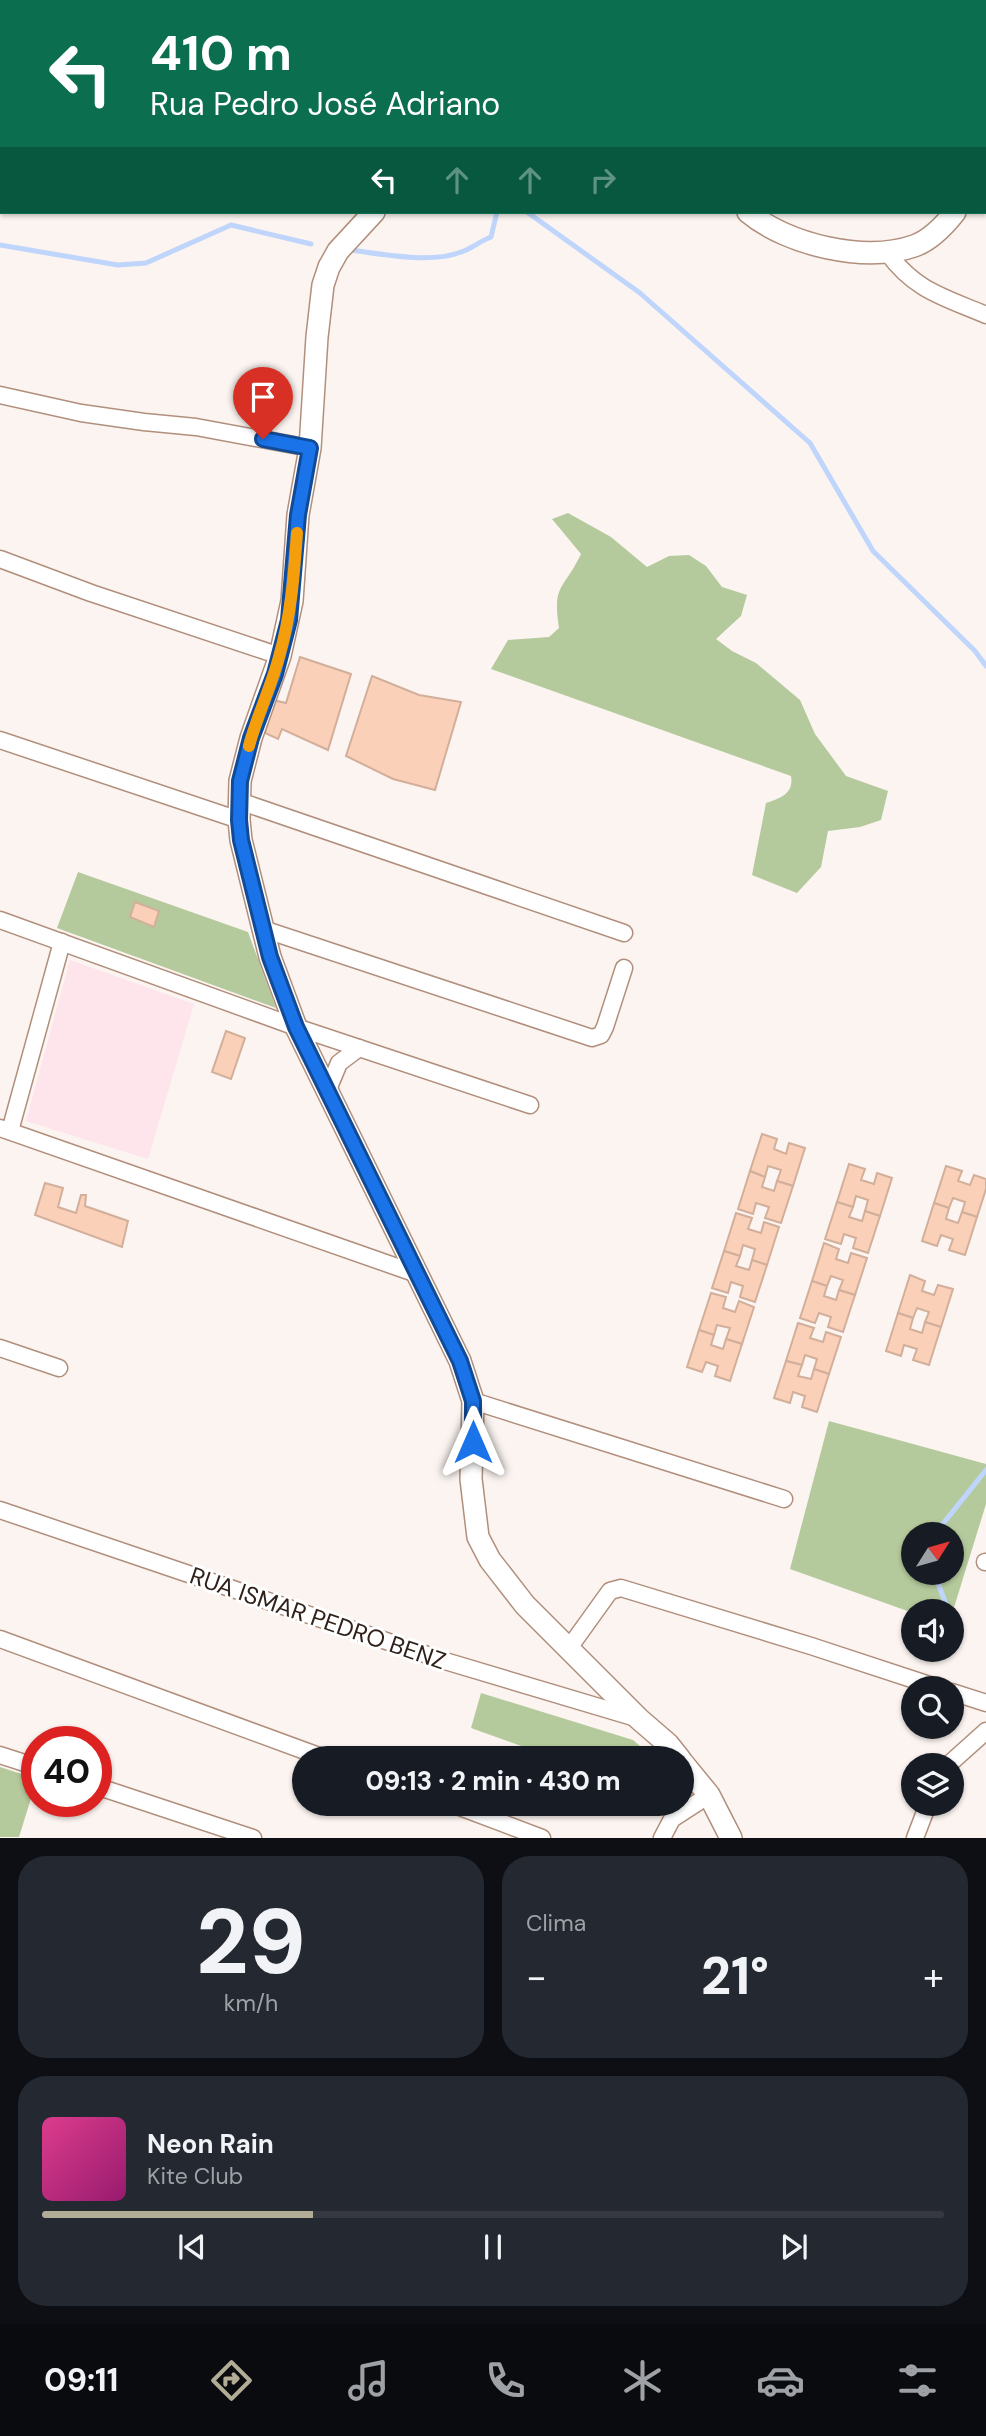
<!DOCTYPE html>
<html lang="pt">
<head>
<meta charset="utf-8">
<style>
	body { margin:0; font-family:"DM Sans",sans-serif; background:#242831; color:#f1f3f6; height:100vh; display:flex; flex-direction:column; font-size:26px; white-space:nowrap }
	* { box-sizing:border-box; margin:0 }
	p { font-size:23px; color:#9ea1a6 }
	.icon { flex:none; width:38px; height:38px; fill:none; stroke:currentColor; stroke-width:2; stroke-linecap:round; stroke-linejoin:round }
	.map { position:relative; height:1838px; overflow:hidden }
	.side { display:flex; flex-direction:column; gap:18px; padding:18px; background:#0d0f14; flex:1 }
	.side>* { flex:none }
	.hud { position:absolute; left:0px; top:0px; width:987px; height:214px; box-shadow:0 2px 5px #0004; background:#0b6e4f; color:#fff; overflow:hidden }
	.needle { width:46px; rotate:53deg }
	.fabs { position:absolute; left:901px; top:1522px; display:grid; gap:14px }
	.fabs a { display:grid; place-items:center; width:63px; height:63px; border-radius:50%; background:#171b24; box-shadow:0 2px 5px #0004; font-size:35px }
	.speed { position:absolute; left:21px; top:1726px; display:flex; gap:14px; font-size:35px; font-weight:700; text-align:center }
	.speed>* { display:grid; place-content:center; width:91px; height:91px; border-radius:50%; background:#171b24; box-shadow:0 2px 5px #0004; line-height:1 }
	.speed .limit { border:10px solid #d22; background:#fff; color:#111 }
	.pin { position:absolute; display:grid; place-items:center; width:60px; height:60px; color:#fff; margin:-72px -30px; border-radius:50% 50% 50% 0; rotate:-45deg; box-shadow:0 0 7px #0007 }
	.pin .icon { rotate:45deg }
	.me { position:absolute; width:77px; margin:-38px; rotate:0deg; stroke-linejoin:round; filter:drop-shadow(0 0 5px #0008) }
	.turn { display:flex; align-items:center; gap:24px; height:147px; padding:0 35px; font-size:32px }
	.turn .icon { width:91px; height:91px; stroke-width:2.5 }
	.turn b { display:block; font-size:49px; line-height:60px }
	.lanes { display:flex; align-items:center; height:66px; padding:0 35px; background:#0003; justify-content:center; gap:35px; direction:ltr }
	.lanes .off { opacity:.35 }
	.big { font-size:52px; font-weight:800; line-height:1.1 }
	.side .card { flex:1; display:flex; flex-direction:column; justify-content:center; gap:10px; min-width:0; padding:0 24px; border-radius:28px; background:#242831 }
	.side .dial { align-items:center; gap:0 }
	.dial b { font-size:91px; line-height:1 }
	.song { display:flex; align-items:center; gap:21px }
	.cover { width:84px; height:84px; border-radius:10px; background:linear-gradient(135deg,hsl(330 70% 55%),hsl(320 70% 35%)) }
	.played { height:7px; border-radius:4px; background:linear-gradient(90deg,#b2ac97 30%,#363941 30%) }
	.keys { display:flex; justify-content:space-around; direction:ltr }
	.heat { display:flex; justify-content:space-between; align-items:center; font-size:38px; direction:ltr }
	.side .tiles { flex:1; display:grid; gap:18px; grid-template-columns:1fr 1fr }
	.card:last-child { grid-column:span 2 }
	.trip { position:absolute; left:292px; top:1746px; width:402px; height:70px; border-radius:35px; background:#171b24; box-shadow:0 2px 5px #0004; font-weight:800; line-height:70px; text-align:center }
	.tabs { display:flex; height:112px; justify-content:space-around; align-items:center; background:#090b0e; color:#9ea1a6 }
	.tabs .icon { width:49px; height:49px }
	.tabs .selected { color:#b2ac97 }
	.tabs b { font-size:32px; color:#f1f3f6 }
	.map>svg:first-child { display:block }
</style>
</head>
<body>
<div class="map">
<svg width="986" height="1838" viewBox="0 0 986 1838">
	<rect width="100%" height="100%" fill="#fbf4f0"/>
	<polygon fill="#fee4eb" points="70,960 194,1004 148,1159 26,1121"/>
	<g fill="#b5ca9c" fill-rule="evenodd">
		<path d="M568,513L611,537L647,567L669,556L689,555L706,566L722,587L747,595L741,616L716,639L732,651L756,663L800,700L815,734L846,776L888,791L881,820L860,827L828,831L821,867L797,893L752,875L766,803C780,798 794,794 791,776L491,669L508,640L549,637L559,628C552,583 564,590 581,554L552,519Z"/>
		<polygon points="78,872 248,932 276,1008 57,928"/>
		<path d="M829,1421L986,1464V1504L952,1614V1612L913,1613L790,1569ZM914,1535H952V1573H914Z"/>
		<polygon points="481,1693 633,1740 655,1759 558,1759 471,1728"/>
		<polygon points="0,1767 37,1779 19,1837 0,1837"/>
	</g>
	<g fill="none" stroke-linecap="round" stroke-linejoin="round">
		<g stroke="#bfd5fb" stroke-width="5">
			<polyline points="527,212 640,293 810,443 873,551 975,651 986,666"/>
			<polyline points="0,245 118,265 146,263 231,225 311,244"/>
			<path d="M350,250C381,254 431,264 461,252C471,249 480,241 491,237L497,212"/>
			<polyline points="934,1535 986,1470"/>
			<polyline points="934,1573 949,1612"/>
			<polyline points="952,1620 958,1636"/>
		</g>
	</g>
	<g fill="#fad0b8" stroke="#d2af9b" stroke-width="2">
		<polygon points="300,657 351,674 328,750 282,729 278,739 265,733 273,700 286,703"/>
		<polygon points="372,676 419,695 461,702 435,790 393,779 346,756"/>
		<polygon points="135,902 159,911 154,927 130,917"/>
		<polygon points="226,1031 245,1038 231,1079 212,1072"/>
		<polygon points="762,1134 777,1139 774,1149 786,1154 789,1143 805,1148 793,1186 777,1181 781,1170 768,1166 765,1177 750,1171"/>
		<polygon points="849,1164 865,1169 861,1180 874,1184 877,1173 892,1178 880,1216 865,1211 868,1200 856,1196 853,1207 837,1202"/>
		<polygon points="946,1166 962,1171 958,1181 970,1185 974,1175 986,1179 986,1189 977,1217 962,1212 965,1202 953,1198 949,1208 934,1203"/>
		<polygon points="750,1171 765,1177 762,1187 774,1191 777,1181 793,1186 781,1223 765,1218 769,1207 756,1203 753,1214 738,1209"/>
		<polygon points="45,1183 63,1188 58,1207 76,1213 81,1195 86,1195 85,1206 128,1221 122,1247 35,1215"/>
		<polygon points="837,1202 853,1207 849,1217 862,1221 865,1211 880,1216 868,1253 853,1248 856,1238 844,1234 841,1244 825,1239"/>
		<polygon points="934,1203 949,1208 946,1219 958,1223 962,1212 977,1217 965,1255 949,1250 953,1239 941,1235 937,1246 922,1241"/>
		<polygon points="736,1213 752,1218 748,1229 761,1233 764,1222 779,1227 767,1265 752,1260 755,1249 743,1245 740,1256 724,1251"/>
		<polygon points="824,1243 839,1249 836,1259 848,1263 851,1253 867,1258 855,1295 839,1290 843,1280 831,1276 827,1286 812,1281"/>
		<polygon points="724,1251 740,1256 736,1266 749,1270 752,1260 767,1265 755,1302 740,1297 743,1286 731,1282 728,1293 712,1288"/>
		<polygon points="910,1275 925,1281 922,1291 934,1295 938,1285 953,1289 941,1327 925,1322 929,1312 917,1308 913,1318 898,1313"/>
		<polygon points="812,1281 827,1286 824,1296 836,1300 839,1290 855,1295 843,1332 828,1327 831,1317 819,1313 815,1323 800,1318"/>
		<polygon points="711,1293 726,1297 723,1308 735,1312 739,1301 754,1307 742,1344 726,1339 730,1328 717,1325 714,1335 699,1330"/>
		<polygon points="898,1313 913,1318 910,1329 922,1333 925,1322 941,1327 929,1365 913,1360 917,1349 904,1345 901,1356 886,1351"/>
		<polygon points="798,1323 814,1328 810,1338 823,1342 826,1332 841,1337 829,1374 814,1369 817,1359 805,1355 802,1365 786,1361"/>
		<polygon points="699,1330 714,1335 711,1345 723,1349 726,1339 742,1344 730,1381 715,1376 718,1366 706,1362 702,1372 687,1367"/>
		<polygon points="786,1361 802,1365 798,1376 811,1379 814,1369 829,1374 817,1412 802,1407 805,1396 793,1392 790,1403 774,1398"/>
	</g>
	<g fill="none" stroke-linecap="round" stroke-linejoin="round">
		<defs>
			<g id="minor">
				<polyline points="196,0 201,2"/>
				<polyline points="99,2 100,0"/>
				<polyline points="0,36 2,36"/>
				<polyline points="0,75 2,75"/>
				<path d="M887,252C915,291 944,297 986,315"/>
				<polyline points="0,395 81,413 144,422 196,427 310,448"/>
				<polyline points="0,559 91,593 280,656"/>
				<polyline points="0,740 239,820"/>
				<polyline points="239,801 624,933"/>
				<polyline points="0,920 296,1027 530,1105"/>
				<polyline points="263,929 592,1038 601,1035 605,1027 624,968"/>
				<polyline points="327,1092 339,1063 359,1048"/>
				<polyline points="0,1128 417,1274"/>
				<polyline points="10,1131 62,942"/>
				<polyline points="0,1348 59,1368"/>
				<polyline points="473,1401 784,1499"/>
				<polyline points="0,1510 445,1661 636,1718"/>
				<polyline points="985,1562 986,1562"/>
				<polyline points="0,1639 327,1759"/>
				<polyline points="569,1648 610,1591 621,1588 811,1646 942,1689"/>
				<polyline points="952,1692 986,1703"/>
				<polyline points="0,1755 37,1767"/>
				<polyline points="947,1766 986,1731"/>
				<polyline points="96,1786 253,1838"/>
				<polyline points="452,1804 542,1838"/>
				<polyline points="662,1838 672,1819 709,1795"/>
				<polyline points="915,1838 928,1804"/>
			</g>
			<g id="tertiary">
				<polyline points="513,0 513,2"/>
				<polyline points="985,169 986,168"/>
				<polyline points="374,212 338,251 329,267 323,285 317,337 310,448 298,515 292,601 280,656 251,738 240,781 239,820 241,840 270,957 296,1027 460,1361 473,1401 471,1479 478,1537 490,1560 525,1605 639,1719 668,1744 680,1759"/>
				<path d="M748,212C787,245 865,263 914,246C931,240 944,226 955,212"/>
				<polyline points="682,1762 709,1795 731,1838"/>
			</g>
		</defs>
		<use href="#minor" stroke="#b18f7c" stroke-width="19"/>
		<use href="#tertiary" stroke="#b18f7c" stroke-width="24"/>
		<use href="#minor" stroke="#fff" stroke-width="16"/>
		<use href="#tertiary" stroke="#fff" stroke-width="21"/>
	</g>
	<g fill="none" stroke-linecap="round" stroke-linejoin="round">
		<defs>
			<polyline id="route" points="263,439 310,448 298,515 289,620 275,674 251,738 240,781 239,820 241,840 270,957 296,1027 460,1361 473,1401 473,1442"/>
		</defs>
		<use href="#route" stroke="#114b97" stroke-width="18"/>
		<use href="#route" stroke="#1a73e8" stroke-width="12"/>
		<path stroke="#f59e0b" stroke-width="12" d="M249,746C257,716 271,687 279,657C291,616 294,575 297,533"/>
	</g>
	<g text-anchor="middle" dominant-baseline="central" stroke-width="6" stroke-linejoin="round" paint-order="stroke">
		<g font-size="24" fill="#30221b" stroke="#fff">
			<text transform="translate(318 1618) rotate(19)">RUA ISMAR PEDRO BENZ</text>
		</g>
	</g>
</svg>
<div class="fabs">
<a><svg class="needle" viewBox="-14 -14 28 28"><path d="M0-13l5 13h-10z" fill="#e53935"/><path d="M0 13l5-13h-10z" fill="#9ea1a6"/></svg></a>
<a><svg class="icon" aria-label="sound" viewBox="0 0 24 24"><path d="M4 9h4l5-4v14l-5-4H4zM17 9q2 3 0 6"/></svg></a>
<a><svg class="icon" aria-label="search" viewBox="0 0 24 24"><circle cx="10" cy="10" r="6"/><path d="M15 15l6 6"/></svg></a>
<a><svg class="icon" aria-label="layers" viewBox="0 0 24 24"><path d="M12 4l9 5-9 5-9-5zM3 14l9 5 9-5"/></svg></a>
</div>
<div class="speed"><div class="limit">40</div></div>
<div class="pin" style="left:263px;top:439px;background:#d93025"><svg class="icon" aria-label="arrive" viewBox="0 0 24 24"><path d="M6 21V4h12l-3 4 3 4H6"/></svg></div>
<svg class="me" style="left:473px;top:1442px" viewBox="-20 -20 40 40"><path d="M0-17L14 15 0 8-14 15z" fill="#1a73e8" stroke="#fff" stroke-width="4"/></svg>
<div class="trip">09:13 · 2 min · 430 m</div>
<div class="hud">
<div class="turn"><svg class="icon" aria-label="left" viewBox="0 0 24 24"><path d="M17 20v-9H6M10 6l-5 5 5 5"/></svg><div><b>410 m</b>Rua Pedro José Adriano</div></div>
<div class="lanes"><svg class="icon" aria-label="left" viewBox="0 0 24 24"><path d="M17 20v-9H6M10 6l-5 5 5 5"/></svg><svg class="icon off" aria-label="ahead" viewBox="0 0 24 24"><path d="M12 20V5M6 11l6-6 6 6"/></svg><svg class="icon off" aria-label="ahead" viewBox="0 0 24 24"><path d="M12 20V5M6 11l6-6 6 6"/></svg><svg class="icon off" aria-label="right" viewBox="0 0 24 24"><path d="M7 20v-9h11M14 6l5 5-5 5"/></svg></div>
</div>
</div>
<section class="side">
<div class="tiles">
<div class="card dial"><b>29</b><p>km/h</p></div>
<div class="card"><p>Clima</p>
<div class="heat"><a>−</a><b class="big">21°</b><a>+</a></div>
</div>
<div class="card">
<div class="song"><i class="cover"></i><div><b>Neon Rain</b><p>Kite Club</p></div></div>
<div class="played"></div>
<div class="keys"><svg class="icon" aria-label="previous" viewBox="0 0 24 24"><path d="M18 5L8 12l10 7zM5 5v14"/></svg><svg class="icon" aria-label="pause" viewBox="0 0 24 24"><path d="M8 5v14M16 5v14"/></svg><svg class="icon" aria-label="next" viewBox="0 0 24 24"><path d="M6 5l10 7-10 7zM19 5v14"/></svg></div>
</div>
</div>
</section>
<nav class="tabs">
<b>09:11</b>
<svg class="icon selected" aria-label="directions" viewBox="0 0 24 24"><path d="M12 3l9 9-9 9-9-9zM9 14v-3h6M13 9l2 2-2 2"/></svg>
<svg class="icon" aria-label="music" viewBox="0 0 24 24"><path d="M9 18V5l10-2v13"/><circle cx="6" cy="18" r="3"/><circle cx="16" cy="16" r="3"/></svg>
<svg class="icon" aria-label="phone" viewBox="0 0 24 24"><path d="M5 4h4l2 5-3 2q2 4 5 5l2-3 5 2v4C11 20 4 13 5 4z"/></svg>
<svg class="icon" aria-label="climate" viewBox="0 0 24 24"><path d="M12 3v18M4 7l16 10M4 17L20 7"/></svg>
<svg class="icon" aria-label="car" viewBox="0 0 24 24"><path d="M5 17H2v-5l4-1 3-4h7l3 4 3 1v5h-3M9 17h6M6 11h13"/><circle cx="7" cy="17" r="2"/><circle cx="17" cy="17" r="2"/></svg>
<svg class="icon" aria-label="filters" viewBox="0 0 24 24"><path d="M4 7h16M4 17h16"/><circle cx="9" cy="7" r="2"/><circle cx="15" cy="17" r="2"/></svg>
</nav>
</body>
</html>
